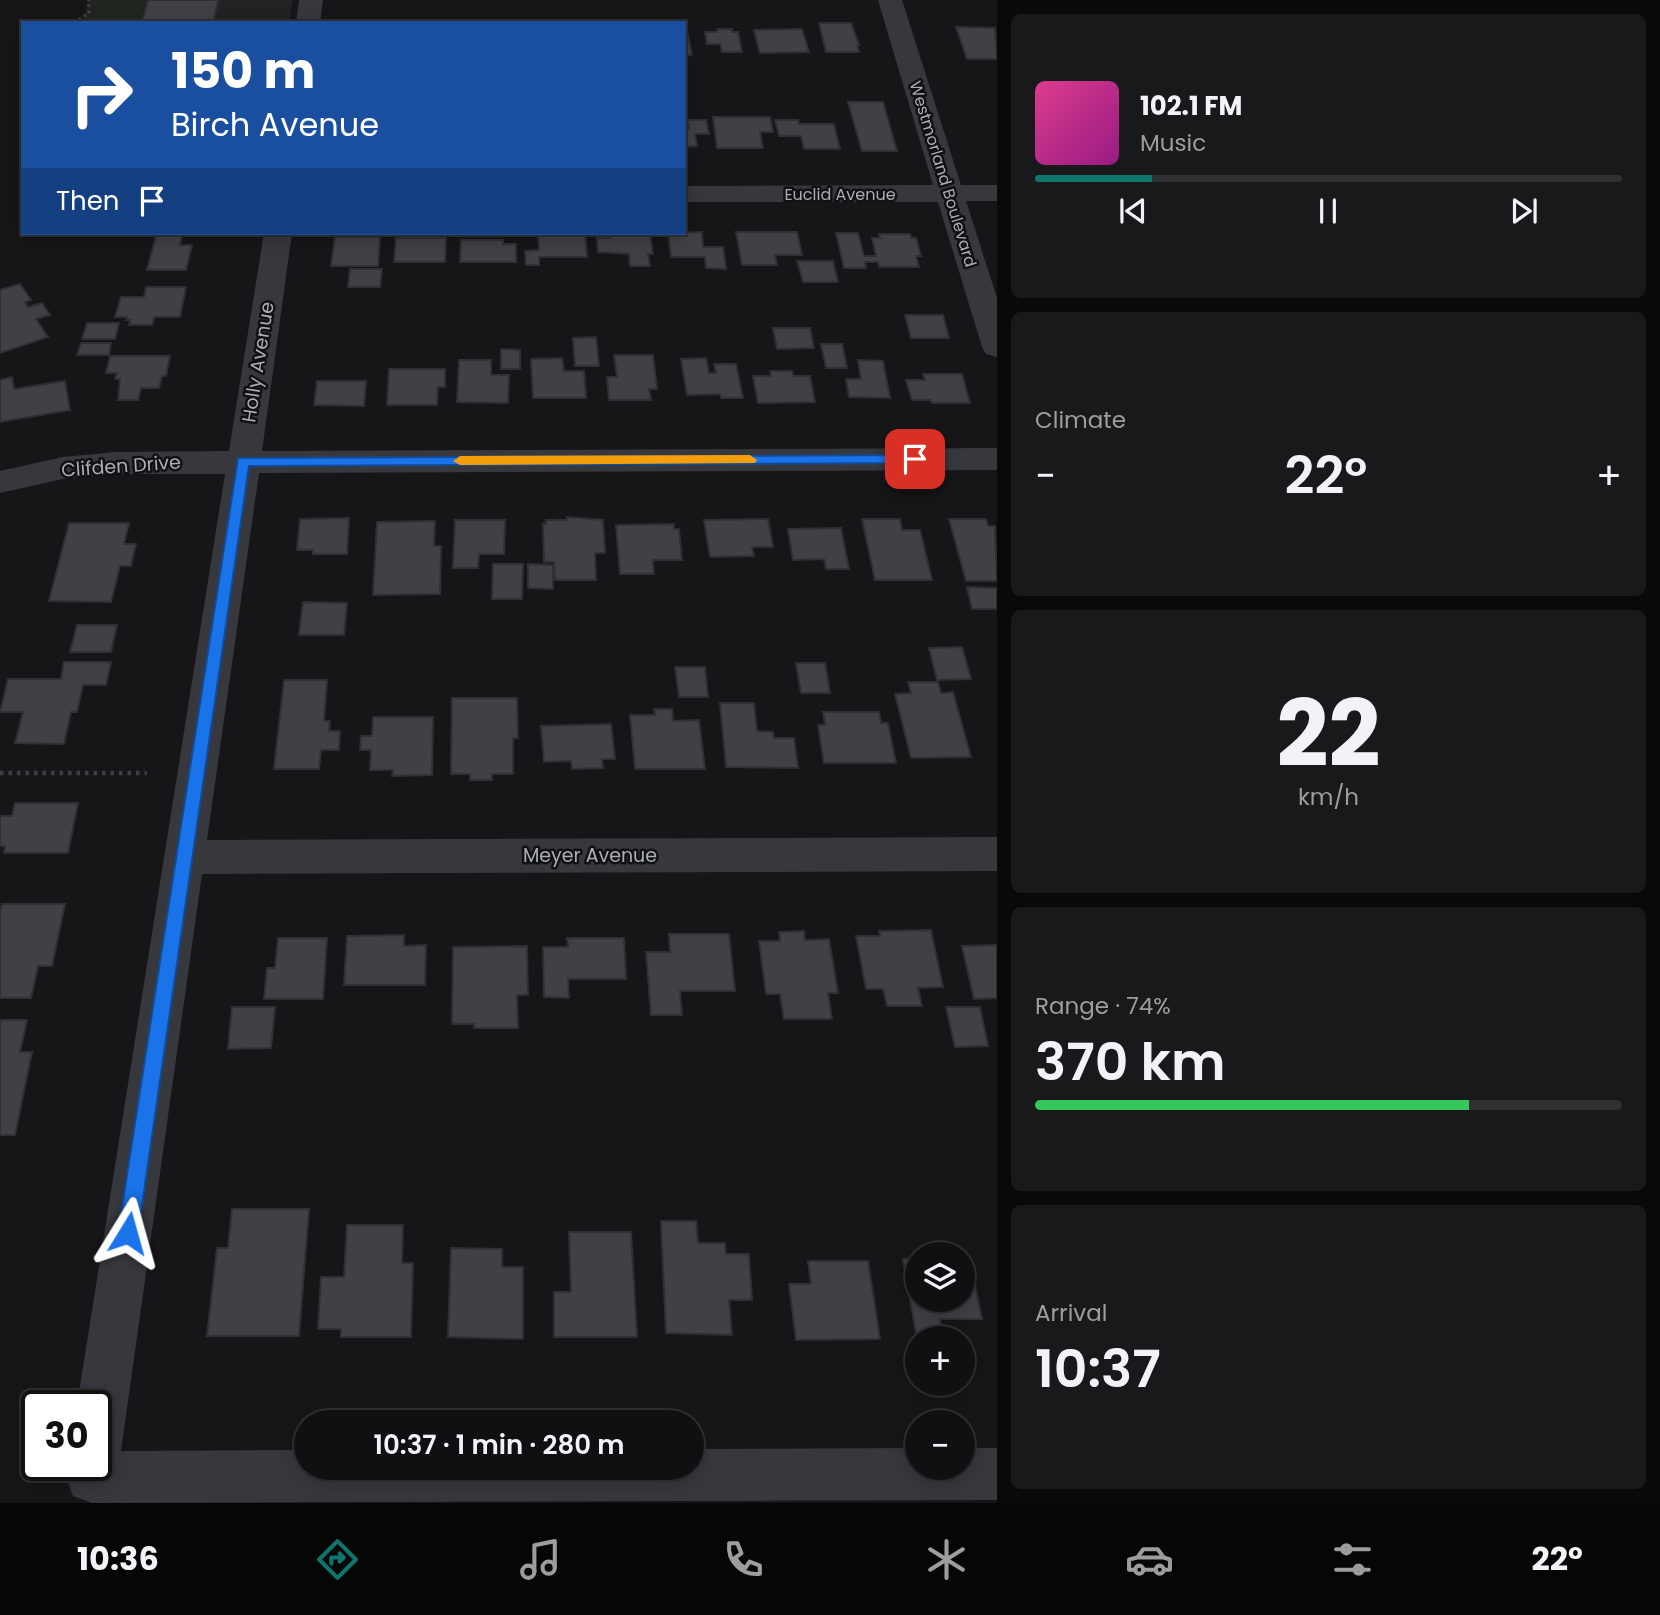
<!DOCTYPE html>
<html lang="en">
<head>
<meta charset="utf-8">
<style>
	body { margin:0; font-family:Poppins,sans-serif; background:#19191b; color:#f1f3f6; height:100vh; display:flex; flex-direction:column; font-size:26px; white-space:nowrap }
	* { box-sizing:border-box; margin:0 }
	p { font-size:23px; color:#9c9d9f }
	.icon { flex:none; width:38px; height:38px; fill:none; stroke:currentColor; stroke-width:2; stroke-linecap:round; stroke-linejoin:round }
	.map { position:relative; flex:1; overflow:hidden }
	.drawer { display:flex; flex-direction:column; gap:14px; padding:14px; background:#09090a; width:663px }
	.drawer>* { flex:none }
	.hud { position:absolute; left:21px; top:21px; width:665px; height:214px; border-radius:0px; box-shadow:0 4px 18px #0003,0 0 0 2px #303032; background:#1a4fa0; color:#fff; overflow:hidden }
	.controls { position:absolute; left:905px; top:1242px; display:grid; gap:14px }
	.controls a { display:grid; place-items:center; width:70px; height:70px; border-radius:50%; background:#101012; box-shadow:0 4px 18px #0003,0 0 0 2px #303032; font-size:35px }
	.speed { position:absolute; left:21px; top:1390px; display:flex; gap:14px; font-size:35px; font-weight:700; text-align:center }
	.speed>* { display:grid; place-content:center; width:91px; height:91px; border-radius:50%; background:#101012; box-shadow:0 4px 18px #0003,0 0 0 2px #303032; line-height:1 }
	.speed .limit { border:4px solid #111; border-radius:10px; background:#fff; color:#111 }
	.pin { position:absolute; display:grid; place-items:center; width:60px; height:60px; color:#fff; margin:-30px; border-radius:14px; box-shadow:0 4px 10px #0006 }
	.me { position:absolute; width:77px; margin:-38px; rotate:8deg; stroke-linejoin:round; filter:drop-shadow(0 0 5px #0008) }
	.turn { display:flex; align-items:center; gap:24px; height:147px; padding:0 35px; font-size:32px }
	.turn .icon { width:91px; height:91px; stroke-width:2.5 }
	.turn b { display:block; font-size:49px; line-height:60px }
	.then { display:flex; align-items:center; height:66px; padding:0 35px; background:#0003; gap:14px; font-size:26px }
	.big { font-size:52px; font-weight:600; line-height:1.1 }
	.drawer .widget { flex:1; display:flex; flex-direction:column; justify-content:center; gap:10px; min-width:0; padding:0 24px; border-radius:10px; background:#19191b }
	.drawer .dial { align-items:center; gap:0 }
	.dial b { font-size:91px; line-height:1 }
	.song { display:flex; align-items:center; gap:21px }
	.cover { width:84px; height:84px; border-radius:10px; background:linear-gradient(135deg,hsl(330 70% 55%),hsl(310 70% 35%)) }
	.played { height:7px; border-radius:4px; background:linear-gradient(90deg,#0f766e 20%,#303032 20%) }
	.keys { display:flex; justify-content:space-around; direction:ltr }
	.heat { display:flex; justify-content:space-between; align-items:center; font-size:38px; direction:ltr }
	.charge { height:10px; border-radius:5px; background:linear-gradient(90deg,#34c759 74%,#303032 0) }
	.trip { position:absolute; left:294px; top:1410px; width:410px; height:70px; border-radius:35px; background:#101012; box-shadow:0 4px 18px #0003,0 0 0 2px #303032; font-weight:600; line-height:70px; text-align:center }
	.tab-bar { display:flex; height:112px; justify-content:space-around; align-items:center; background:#060607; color:#9c9d9f }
	.tab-bar .icon { width:49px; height:49px }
	.tab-bar .active { color:#0f766e }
	.tab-bar b { font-size:32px; color:#f1f3f6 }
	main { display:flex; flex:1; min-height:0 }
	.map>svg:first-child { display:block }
</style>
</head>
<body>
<main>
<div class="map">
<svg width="997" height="1503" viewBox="0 0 997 1503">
	<rect width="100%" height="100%" fill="#161618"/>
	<polygon fill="#222225" points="88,0 293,0 289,23 83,23"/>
	<polygon fill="#1e261f" points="95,0 148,0 142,23 89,23"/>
	<g fill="#404145" stroke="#303034" stroke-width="2">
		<polygon points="148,0 218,0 213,23 142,23"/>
		<polygon points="819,23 851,23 859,45 857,45 859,52 826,52"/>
		<polygon points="956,27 995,28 997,59 967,59"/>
		<polygon points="717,29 732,29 732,32 738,32 742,52 722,52 720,44 707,44 705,32 717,32"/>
		<polygon points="802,29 809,52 760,53 754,30"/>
		<polygon points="684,30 687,30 692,55 684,56"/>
		<polygon points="848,102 883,102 897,151 862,151"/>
		<polygon points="713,117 770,117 773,132 760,132 763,148 717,148"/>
		<polygon points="687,120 706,120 709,134 695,134 697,146 684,147 684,129 689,129"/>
		<polygon points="775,120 798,120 799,124 834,124 840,149 804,149 801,136 779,136"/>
		<polygon points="702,232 703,247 723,247 726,269 706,268 705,257 671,257 668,233"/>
		<polygon points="736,232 797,232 802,255 775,255 777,265 742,265"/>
		<polygon points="538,233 585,233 587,257 539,257 539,265 526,265 525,251 539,250"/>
		<polygon points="836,233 858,233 864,256 876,256 872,238 880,238 879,234 910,234 911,238 916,238 921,256 916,256 919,267 879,267 878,262 865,262 866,268 844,268"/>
		<polygon points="612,234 650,234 653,254 648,254 650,266 630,266 629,254 598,252 597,238 612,238"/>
		<polygon points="156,236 182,236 180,245 192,245 186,270 147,270"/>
		<polygon points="335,237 380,237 378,266 331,266"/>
		<polygon points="396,238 446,238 445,262 394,262"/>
		<polygon points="461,240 503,240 503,244 516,244 516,262 460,262"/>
		<polygon points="797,261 833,261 838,282 803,282"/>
		<polygon points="350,269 382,269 380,287 348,287"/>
		<polygon points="20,284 31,300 25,302 28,307 42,303 50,315 36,319 48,337 0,353 0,290"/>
		<polygon points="146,287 186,287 180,317 154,317 152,325 129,325 130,320 126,320 127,317 115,317 121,297 144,297"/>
		<polygon points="905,315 943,315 949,338 911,338"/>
		<polygon points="87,323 119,323 115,339 82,339"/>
		<polygon points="773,328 810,328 814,348 777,349"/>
		<polygon points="596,337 599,366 575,366 573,338"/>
		<polygon points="81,343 111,343 109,355 77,355"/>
		<polygon points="821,344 842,344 847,368 826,368"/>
		<polygon points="501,349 520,350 520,369 501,369"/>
		<polygon points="614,355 653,355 657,389 649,389 651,400 609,400 607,377 617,377"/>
		<polygon points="110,356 170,356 166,376 162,376 159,388 141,388 138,400 118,400 120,379 115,379 117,373 106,373"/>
		<polygon points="562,358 564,371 584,371 586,398 533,398 531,359"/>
		<polygon points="706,358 709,373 716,373 714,364 736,364 743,398 721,398 720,394 687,395 681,359"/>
		<polygon points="459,360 491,360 491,375 509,375 508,403 457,402"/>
		<polygon points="858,360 883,361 890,398 849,397 846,379 861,379"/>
		<polygon points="389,369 445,369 445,387 438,387 437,405 387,405"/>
		<polygon points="770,371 792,371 793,376 810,376 815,402 758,403 753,376 771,376"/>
		<polygon points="923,374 962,374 970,403 932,403 931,400 912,400 906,380 925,380"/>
		<polygon points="12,377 14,389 65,381 70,410 0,422 0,380"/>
		<polygon points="317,381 366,381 364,406 314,405"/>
		<polygon points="567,517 603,520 605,553 595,553 596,580 555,580 554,562 544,562 543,524 546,524 546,520 567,520"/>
		<polygon points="349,518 347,554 313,554 313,550 297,550 300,519"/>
		<polygon points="768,519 773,547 752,547 754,556 710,557 704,520"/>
		<polygon points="862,519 900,519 902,530 920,530 932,580 875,580"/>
		<polygon points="949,519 986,519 988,526 995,526 997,581 966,581"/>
		<polygon points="455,520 505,520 504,554 479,554 478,568 453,568"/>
		<polygon points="435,521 434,546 441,546 440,594 373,595 377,522"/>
		<polygon points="69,523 129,523 124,544 136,544 131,566 120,566 111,602 49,601"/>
		<polygon points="674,524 674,529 679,529 682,560 653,560 654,574 620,574 616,525"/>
		<polygon points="841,528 849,569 826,569 824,559 793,560 788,529"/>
		<polygon points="493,564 523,564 522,599 492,599"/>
		<polygon points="528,564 553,565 553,589 528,588"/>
		<polygon points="967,587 997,588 997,609 972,609"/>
		<polygon points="303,602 347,603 344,635 299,635"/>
		<polygon points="77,625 117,625 111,652 70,652"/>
		<polygon points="962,647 971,679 937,680 929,648"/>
		<polygon points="64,662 111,662 106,685 83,685 77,712 71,712 64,744 15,743 23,712 0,712 8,679 61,679"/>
		<polygon points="796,663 825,663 830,693 801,693"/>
		<polygon points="675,667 705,667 708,697 679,697"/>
		<polygon points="284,680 327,680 324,721 330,721 329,731 340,731 339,750 321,750 319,769 274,769"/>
		<polygon points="908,682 938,682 941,693 953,692 971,757 911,758 895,694 911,693"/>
		<polygon points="452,698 517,698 518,738 513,738 513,774 492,774 492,780 470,780 470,774 451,774"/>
		<polygon points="720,703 754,703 757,731 773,732 774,738 794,738 798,768 726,767"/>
		<polygon points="654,709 672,709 673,721 699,720 705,769 635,769 630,715 655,715"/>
		<polygon points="823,712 879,712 881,723 888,723 896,763 824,763 818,725 825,725"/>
		<polygon points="373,717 433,717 432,775 392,776 393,770 370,770 371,750 360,750 361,736 372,736"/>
		<polygon points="611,724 615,759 602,759 603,768 572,769 571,761 544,762 541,726"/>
		<polygon points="15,803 78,803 68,853 4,853 5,846 0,846 0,816 12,816"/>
		<polygon points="2,904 65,904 52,966 38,966 31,998 0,998 0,913"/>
		<polygon points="931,930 943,987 918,988 922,1006 887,1006 883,989 866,989 856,936 880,936 879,931"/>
		<polygon points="804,931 805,940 829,939 838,993 828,993 832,1019 784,1019 780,994 766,994 759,941 780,941 779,932"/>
		<polygon points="669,934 729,934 735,991 680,991 682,1015 651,1015 646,952 670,952"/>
		<polygon points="404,935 404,946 426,945 425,985 344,985 347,936"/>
		<polygon points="278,938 327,938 323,999 264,999 267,968 275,968"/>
		<polygon points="567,938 624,938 626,979 568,979 569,998 544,997 543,947 568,947"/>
		<polygon points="997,945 997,998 974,999 962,946"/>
		<polygon points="527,946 528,995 517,995 518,1028 474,1028 474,1024 452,1024 453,947"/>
		<polygon points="232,1007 275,1007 271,1048 228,1049"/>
		<polygon points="946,1007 980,1007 988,1046 955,1047"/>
		<polygon points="0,1020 27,1020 20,1052 32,1052 15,1135 0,1135"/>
		<polygon points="232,1209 309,1209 299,1336 207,1336 217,1248 228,1248"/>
		<polygon points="661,1221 696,1221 698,1243 725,1243 726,1254 749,1254 752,1300 729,1300 732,1335 666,1333"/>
		<polygon points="347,1225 403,1225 402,1263 413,1263 411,1337 341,1337 341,1329 318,1329 321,1277 344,1277"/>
		<polygon points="569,1232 631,1232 637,1337 554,1337 554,1292 571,1292"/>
		<polygon points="451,1248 502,1249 502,1267 523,1267 523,1339 448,1337"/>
		<polygon points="969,1257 982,1319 940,1319 942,1333 916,1333 903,1259 917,1259 917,1300 962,1300 962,1258"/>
		<polygon points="808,1261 868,1261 880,1339 796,1340 789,1284 811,1284"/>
	</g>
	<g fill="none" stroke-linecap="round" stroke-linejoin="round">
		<polyline stroke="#3d3f44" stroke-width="3.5" stroke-dasharray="2.5 3.5" stroke-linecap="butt" points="74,23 89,13 89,0"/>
		<polyline stroke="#3d3f44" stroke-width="4.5" stroke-dasharray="3.5 5" stroke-linecap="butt" points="0,773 147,773"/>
		<g fill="#37383d" fill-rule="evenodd">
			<polygon points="299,0 323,0 320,23 296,23"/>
			<polygon points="878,0 902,0 961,185 997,185 997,201 966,201 997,298 997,357 986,354 982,347 938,202 684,202 684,186 933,185"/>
			<polygon points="264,233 292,233 262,451 997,448 997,470 259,473 207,840 997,837 997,871 202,874 121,1451 306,1450 306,1468 691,1468 691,1449 917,1448 917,1468 962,1468 962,1448 997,1448 997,1500 92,1503 73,1496 66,1477 71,1465 96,1465 96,1405 77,1405 225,474 116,474 63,479 0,493 0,471 63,457 116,452 229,451"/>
		</g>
	</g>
	<polygon fill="#1a73e8" stroke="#114b97" stroke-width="2" points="915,455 920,456 920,463 249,466 138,1233 135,1240 128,1242 121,1240 118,1233 238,458"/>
	<polygon fill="#f59e0b" points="750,455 757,460 755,463 460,465 453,461 460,456"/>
	<g text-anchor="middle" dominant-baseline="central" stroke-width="5" stroke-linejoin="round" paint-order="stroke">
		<g font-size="16" fill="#a8adb8" stroke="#111113">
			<text transform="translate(943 174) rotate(73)">Westmorland Boulevard</text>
			<text x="840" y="194">Euclid Avenue</text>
		</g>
		<g font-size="19" fill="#a8adb8" stroke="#111113">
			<text transform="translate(258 362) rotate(-81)">Holly Avenue</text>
			<text transform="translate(121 466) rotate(-4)">Clifden Drive</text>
			<text x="590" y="855">Meyer Avenue</text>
		</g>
	</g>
</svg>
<div class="controls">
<a><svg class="icon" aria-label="layers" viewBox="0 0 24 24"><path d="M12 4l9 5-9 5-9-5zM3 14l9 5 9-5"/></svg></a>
<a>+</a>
<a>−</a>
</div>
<div class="speed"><div class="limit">30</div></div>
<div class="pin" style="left:915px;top:459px;background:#d93025"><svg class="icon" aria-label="arrive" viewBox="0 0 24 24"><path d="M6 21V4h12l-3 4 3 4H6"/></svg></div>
<svg class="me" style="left:128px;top:1233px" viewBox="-20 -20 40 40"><path d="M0-17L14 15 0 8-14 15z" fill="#1a73e8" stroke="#fff" stroke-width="4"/></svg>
<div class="trip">10:37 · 1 min · 280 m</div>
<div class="hud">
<div class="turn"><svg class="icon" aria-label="right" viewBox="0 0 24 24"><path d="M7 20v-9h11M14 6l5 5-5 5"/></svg><div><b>150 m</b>Birch Avenue</div></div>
<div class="then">Then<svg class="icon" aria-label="arrive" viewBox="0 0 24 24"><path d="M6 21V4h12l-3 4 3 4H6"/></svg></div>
</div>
</div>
<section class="drawer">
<div class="widget">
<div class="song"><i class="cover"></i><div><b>102.1 FM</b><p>Music</p></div></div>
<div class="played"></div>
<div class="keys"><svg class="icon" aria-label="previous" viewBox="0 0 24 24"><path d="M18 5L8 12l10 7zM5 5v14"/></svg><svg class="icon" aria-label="pause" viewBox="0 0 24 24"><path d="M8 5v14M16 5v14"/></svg><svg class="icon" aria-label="next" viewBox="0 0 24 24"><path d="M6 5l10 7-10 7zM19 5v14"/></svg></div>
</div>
<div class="widget"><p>Climate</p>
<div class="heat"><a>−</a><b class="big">22°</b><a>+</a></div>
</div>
<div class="widget dial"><b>22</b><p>km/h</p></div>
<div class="widget"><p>Range · 74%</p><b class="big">370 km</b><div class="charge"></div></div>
<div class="widget"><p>Arrival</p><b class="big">10:37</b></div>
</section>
</main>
<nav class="tab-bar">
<b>10:36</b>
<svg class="icon active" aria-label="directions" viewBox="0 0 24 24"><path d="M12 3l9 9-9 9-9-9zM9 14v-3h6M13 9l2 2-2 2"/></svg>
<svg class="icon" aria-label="music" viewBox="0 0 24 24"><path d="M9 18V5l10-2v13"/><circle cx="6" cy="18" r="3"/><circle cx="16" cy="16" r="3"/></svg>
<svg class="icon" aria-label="phone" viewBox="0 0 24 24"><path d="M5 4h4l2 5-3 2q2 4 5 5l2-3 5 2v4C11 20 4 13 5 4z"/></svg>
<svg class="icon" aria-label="climate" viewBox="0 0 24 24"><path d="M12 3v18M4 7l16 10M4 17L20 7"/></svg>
<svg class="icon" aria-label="car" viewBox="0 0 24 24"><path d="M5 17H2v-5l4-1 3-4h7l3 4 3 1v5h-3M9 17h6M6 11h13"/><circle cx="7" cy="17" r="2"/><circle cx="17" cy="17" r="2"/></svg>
<svg class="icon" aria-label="filters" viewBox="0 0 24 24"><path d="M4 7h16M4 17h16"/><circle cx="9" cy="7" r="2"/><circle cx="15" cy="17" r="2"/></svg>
<b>22°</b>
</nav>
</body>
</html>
